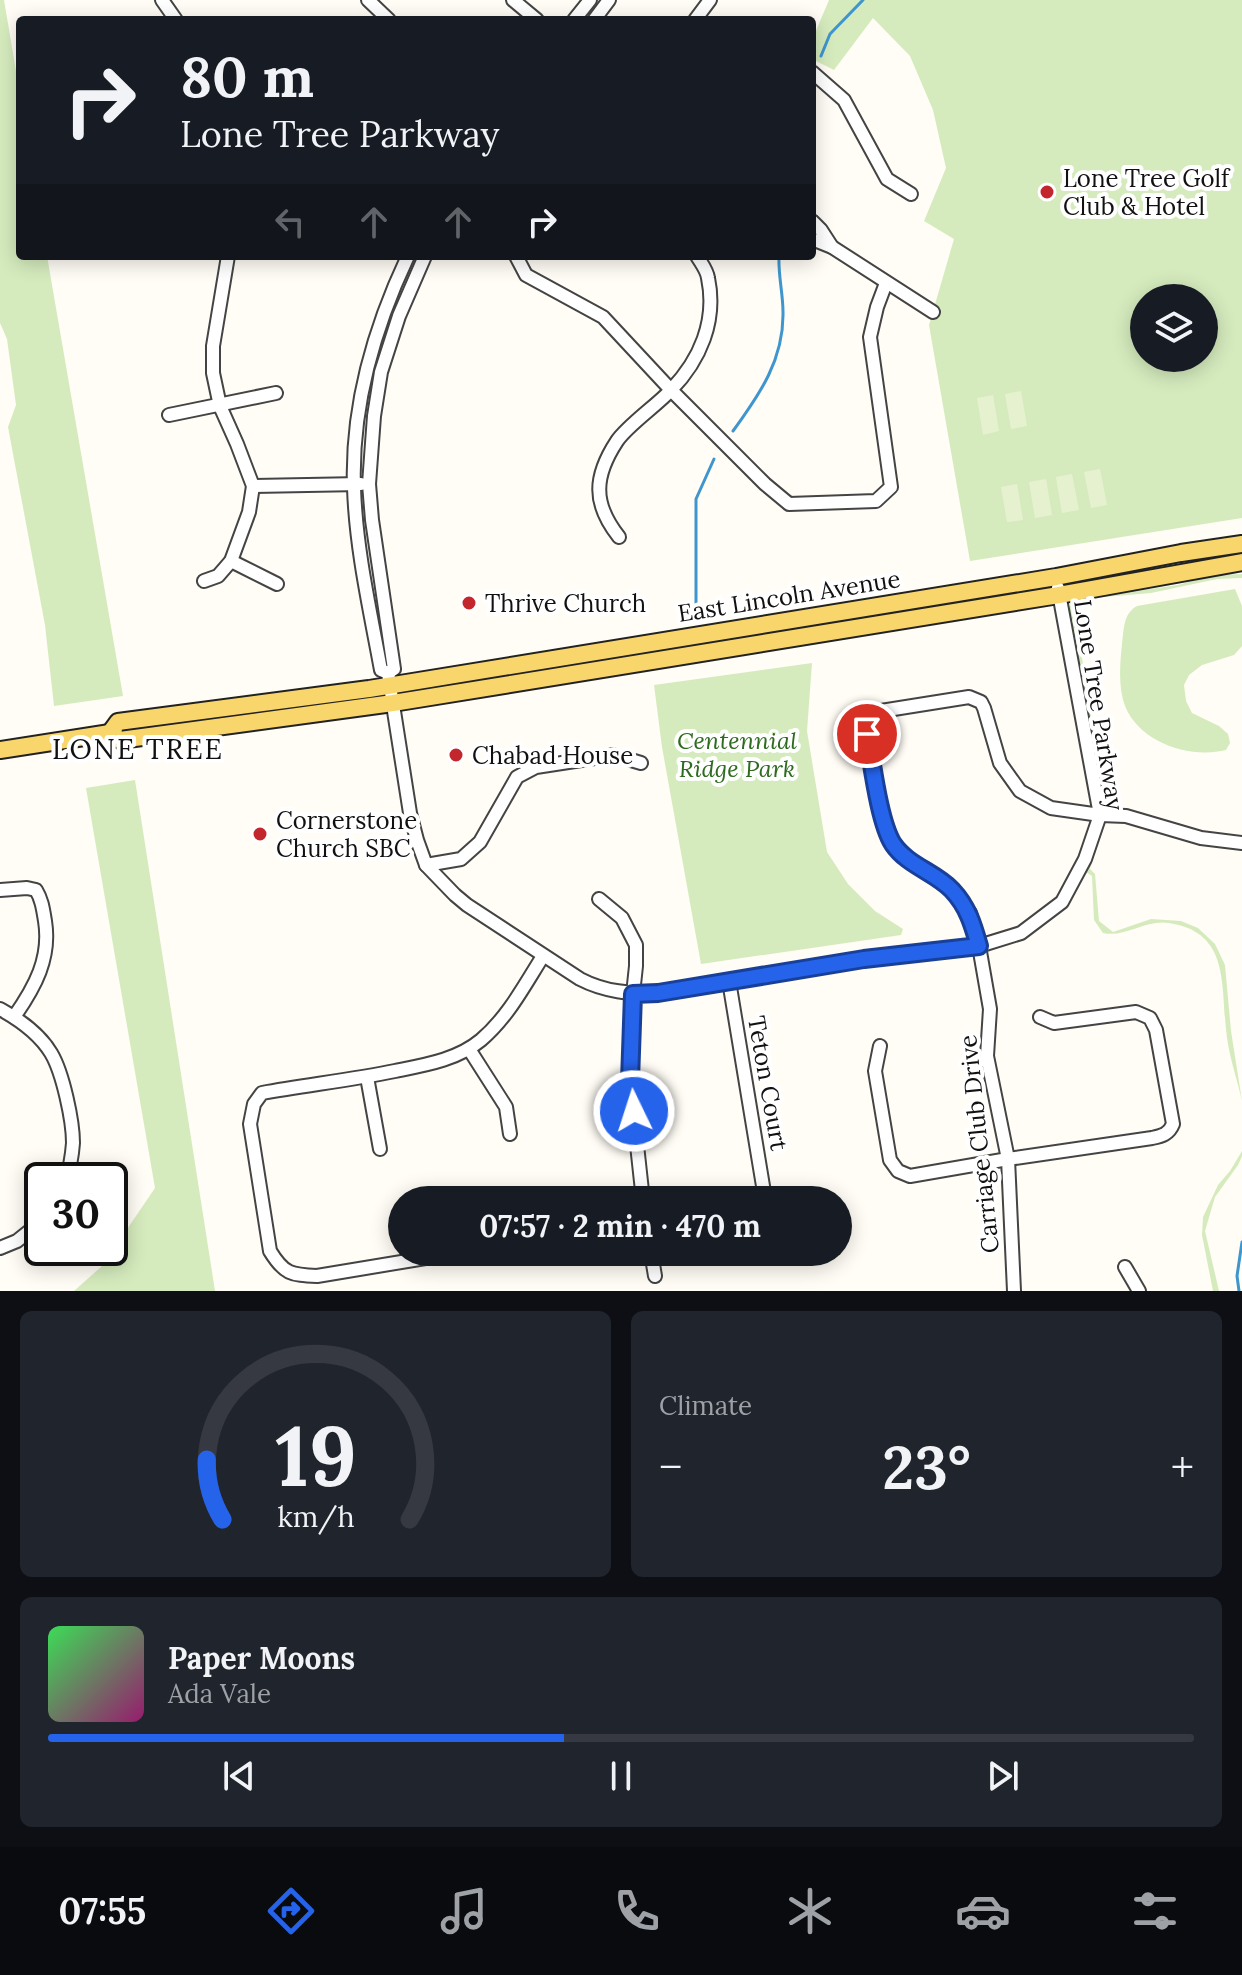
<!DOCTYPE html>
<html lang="en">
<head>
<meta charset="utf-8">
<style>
	body { margin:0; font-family:Lora,serif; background:#20242c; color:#f1f3f6; height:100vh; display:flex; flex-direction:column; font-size:30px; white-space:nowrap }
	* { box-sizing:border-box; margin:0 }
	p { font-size:26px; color:#9ea1a6 }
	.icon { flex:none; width:44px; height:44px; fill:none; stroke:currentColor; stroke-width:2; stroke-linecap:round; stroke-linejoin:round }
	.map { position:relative; height:1291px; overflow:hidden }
	.side { display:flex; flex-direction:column; gap:20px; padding:20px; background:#0d0f14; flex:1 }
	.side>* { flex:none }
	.top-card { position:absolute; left:16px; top:16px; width:800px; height:244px; border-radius:8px; box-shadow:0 4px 20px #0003; background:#171b24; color:#f1f3f6; overflow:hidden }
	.fabs { position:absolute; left:1130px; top:284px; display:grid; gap:16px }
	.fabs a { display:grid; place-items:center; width:88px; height:88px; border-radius:50%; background:#171b24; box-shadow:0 4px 20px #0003; font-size:40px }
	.speed { position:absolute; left:24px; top:1162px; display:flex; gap:16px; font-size:40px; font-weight:700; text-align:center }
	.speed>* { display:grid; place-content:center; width:104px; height:104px; border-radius:50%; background:#171b24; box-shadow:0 4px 20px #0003; line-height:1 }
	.speed .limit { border:4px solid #111; border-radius:12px; background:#fff; color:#111 }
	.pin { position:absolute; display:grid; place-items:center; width:68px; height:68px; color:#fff; margin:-34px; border:4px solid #fff; border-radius:50%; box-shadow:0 2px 8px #0007 }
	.me { position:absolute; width:88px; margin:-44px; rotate:356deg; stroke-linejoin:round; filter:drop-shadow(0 0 6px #0008) }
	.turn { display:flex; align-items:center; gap:28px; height:168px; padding:0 32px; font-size:36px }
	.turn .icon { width:104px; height:104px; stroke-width:2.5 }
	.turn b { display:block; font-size:56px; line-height:68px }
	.lanes { display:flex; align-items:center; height:76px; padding:0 32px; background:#0003; justify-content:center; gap:40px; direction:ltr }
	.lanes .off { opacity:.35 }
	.big { font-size:60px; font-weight:700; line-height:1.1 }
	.side .tile { flex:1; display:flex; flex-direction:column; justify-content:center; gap:12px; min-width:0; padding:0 28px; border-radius:12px; background:#20242c }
	.side .dial { align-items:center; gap:0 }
	.dial svg { height:208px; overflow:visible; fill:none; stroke:#363941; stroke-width:7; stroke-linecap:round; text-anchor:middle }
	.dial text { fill:#f1f3f6; stroke:none }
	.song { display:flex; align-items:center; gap:24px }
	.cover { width:96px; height:96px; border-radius:12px; background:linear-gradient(135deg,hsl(130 70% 55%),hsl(320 70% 35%)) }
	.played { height:8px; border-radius:4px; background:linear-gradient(90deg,#2563eb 45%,#363941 45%) }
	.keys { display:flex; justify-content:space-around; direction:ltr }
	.heat { display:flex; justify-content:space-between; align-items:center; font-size:44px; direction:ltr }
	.side .tiles { flex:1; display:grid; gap:20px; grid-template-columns:1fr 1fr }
	.tile:last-child { grid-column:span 2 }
	.trip { position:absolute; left:388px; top:1186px; width:464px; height:80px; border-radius:40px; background:#171b24; box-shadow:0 4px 20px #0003; font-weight:700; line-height:80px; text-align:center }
	.tab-bar { display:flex; height:128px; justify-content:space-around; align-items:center; background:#090b0e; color:#9ea1a6 }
	.tab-bar .icon { width:56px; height:56px }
	.tab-bar .active { color:#2563eb }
	.tab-bar b { font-size:36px; color:#f1f3f6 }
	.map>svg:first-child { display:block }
</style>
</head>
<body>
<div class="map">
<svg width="1242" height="1291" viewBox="0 0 1242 1291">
	<rect width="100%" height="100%" fill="#fffdf5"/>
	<g fill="#d5ebbd" fill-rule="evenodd">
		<polygon points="0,0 4,0 20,95 20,256 47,256 123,696 54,706 45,625 8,427 16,405 7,339 0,323"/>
		<path d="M829,0H1242V518L970,561L929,325L954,239L924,221L946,168L933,110L910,56L873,18L834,70L812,59V40ZM1144,298H1204V358H1144Z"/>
		<path d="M1242,574V578L1217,579L1151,593L1080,599L1074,607L1103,791L1102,832L1090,869L1095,874L1099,921L1113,932L1151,919L1181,921L1198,928L1215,944L1225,965L1231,1031L1242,1101C1237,1078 1228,1054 1226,1029C1221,983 1229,932 1169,923C1146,919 1125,938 1103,933L1094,920L1092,876L1086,872L1100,829V797L1069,608L1071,602L1077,595L1099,591L1151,589L1178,585L1213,575Z"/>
		<path d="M1235,589L1242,606V646L1234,655L1202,665L1189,675L1184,685L1186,701L1192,713L1219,726L1228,734L1230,743L1226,750C1190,759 1140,743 1125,706C1118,687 1120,663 1122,644C1124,629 1123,614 1137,606Z"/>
		<polygon points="812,663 807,731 827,852 848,884 875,911 903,929 901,935 701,964 662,747 654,685"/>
		<polygon points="135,780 215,1291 74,1291 102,1266 155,1188 86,788"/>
		<polygon points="1242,1151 1242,1156 1238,1165 1215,1197 1205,1231 1219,1291 1213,1291 1202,1235 1203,1217 1218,1185 1230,1171"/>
	</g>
	<g fill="#e6f2cf">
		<polygon points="1021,391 1027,426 1011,429 1005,394"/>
		<polygon points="993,395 999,431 983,435 977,398"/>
		<polygon points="1100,469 1107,505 1091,508 1084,472"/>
		<polygon points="1072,474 1079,510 1062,513 1056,477"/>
		<polygon points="1046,479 1052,515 1035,518 1029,482"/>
		<polygon points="1017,484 1023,520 1007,522 1001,487"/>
	</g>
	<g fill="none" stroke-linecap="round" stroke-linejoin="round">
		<g stroke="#3f96cf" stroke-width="3">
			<polyline points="821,56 830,34 863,0"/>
			<path d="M733,431C760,394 784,359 783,312C783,293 778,275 779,256"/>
			<polyline points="696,605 696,499 714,459"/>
			<polyline points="1239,1291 1237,1276 1242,1242"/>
		</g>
		<defs>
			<g id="minor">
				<polyline points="162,0 176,20"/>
				<polyline points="368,0 389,20"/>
				<polyline points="513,0 537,20"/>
				<polyline points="574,20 590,0"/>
				<polyline points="594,20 609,0"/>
				<polyline points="695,20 710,0"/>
				<polyline points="812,72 844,100 887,179 911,194"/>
				<polyline points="812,221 821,230 832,247"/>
				<polyline points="812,239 832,247 933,312"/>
				<path d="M408,256C374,328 351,408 354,488C356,549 370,610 381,670L388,673L410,813L417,840L426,865L455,895L467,905L580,979C605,992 630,994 658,993L864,959L979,946L1021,933L1062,902L1085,859L1100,815L1058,588"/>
				<polyline points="516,256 526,275 603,317 671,390 765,484 789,504 876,501 891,487 870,337 877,307 886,283"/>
				<polyline points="169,415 276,393"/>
				<polyline points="253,486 361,484"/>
				<path d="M619,537C592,503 594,476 617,441C628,425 656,406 671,390C700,360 717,321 708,278C707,270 701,263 697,256"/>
				<polyline points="231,561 277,584"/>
				<polyline points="204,581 218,576 231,561 249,512 253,486 237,444 220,406 213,373 213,346 228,256"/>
				<polyline points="388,673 394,669 372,520 369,484 374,416 381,372 399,316 425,256"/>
				<polyline points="426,865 461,859 480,842 517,777 536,767 614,755 641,763"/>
				<path d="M0,890L27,888L36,890C42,900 43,909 45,921C51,958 35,987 14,1017"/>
				<polyline points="599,899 622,918 636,945 636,966 633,994 630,1081 643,1200"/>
				<polyline points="729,981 764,1192"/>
				<path d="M0,1009C20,1020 39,1033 51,1053C63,1073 73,1121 73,1143C72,1156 70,1168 66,1180"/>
				<path d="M880,1046L875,1071L890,1160L898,1171L910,1176L1008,1159L1152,1138C1162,1136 1169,1134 1173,1124L1156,1030L1150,1018L1136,1012L1054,1023L1040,1017"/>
				<polyline points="469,1049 506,1107 510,1134"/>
				<polyline points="367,1077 380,1149"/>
				<polyline points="0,1248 17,1241 42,1221"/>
				<path d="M462,1252L317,1276C291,1275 284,1274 270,1251L250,1124L254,1104L262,1093C306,1085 351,1080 395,1071C425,1065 457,1060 481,1040C508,1017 524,986 543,956"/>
				<polyline points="651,1252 655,1276"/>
				<polyline points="1125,1267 1139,1291"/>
				<polyline points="1014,1291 1008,1159 987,1056 990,1009 979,946 970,913 951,889 912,863 893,843 881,812 867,734 870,720 881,711 969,697 981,702 984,708 1000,763 1020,791 1051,808 1100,815 1126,816 1201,838 1242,843"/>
			</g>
			<g id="major">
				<polyline points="110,733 118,722 369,689 1056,577 1181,553 1242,544"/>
				<polyline points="0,750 110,733 120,740 393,703 1059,595 1242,562"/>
			</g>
		</defs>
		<use href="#minor" stroke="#444" stroke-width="16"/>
		<use href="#major" stroke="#222" stroke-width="20"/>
		<use href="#minor" stroke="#fff" stroke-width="12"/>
		<use href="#major" stroke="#f9d66b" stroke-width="16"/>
	</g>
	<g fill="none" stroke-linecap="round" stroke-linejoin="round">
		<defs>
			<path id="route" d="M634,1111L630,1081L633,994L658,993L864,959L979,946C973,925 968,907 952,890C935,872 908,866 893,844C879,822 872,762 867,734"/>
		</defs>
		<use href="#route" stroke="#184099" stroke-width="20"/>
		<use href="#route" stroke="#2563eb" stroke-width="14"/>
	</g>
	<g fill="#c4262e" stroke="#fff" stroke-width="3">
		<circle cx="1047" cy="192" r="8"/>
		<circle cx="469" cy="603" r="8"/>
		<circle cx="456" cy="755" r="8"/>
		<circle cx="260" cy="834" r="8"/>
	</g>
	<g text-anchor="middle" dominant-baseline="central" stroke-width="8" stroke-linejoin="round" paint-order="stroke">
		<g font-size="24" fill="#111" stroke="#fff" text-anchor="start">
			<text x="1063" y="178">Lone Tree Golf<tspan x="1063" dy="28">Club &amp; Hotel</tspan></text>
			<text x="485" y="603">Thrive Church</text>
			<text x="472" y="755">Chabad House</text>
			<text x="276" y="820">Cornerstone<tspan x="276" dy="28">Church SBC</tspan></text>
		</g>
		<g font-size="24" fill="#111" stroke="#fff">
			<text transform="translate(789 596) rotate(-9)">East Lincoln Avenue</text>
			<text transform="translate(1099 705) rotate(81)">Lone Tree Parkway</text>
			<text transform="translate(768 1083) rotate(80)">Teton Court</text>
			<text transform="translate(979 1144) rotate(-96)">Carriage Club Drive</text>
		</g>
		<g font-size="24" font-style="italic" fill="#2f6b1f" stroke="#fff">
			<text x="737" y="740">Centennial<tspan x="737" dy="28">Ridge Park</tspan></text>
		</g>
		<g font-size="28" letter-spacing="2" fill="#111" stroke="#fff">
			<text x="138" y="749">LONE TREE</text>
		</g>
	</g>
</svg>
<div class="fabs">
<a><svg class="icon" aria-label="layers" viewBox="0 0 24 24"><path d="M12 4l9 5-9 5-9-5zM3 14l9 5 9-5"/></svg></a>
</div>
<div class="speed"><div class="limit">30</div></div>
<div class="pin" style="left:867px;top:734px;background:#d93025"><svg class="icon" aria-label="arrive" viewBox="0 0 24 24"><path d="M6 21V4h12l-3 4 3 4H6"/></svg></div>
<svg class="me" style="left:634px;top:1111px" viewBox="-20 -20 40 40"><circle r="17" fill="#2563eb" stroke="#fff" stroke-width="3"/><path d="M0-11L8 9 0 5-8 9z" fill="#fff"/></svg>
<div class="trip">07:57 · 2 min · 470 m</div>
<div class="top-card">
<div class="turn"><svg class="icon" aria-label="right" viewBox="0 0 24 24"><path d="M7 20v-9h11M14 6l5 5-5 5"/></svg><div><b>80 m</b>Lone Tree Parkway</div></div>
<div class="lanes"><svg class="icon off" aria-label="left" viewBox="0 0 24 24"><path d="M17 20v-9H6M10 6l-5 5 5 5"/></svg><svg class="icon off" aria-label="ahead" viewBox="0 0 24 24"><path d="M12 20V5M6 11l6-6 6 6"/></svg><svg class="icon off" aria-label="ahead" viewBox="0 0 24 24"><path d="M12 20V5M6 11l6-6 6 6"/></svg><svg class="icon" aria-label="right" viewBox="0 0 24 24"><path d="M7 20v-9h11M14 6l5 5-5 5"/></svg></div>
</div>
</div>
<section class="side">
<div class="tiles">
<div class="tile dial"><svg viewBox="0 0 100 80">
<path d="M14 69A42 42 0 1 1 86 69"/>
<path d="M14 69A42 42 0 0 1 8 46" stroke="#2563eb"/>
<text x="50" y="56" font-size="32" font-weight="700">19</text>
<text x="50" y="72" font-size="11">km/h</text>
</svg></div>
<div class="tile"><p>Climate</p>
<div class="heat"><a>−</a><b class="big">23°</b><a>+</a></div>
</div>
<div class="tile">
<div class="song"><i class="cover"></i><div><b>Paper Moons</b><p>Ada Vale</p></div></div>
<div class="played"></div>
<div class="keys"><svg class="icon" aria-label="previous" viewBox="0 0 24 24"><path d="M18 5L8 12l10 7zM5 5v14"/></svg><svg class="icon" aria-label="pause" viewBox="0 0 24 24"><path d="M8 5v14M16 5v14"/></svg><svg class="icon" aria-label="next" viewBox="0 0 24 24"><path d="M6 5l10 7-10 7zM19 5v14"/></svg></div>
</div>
</div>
</section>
<nav class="tab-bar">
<b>07:55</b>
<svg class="icon active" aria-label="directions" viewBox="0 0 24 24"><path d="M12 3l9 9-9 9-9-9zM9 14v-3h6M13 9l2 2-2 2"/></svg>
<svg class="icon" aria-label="music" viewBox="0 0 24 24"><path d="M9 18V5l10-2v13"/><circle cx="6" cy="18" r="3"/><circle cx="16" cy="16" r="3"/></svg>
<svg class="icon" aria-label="phone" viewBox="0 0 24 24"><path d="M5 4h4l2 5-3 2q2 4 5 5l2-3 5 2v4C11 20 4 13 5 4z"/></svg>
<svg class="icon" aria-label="climate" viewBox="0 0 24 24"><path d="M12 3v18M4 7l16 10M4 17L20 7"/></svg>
<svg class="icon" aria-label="car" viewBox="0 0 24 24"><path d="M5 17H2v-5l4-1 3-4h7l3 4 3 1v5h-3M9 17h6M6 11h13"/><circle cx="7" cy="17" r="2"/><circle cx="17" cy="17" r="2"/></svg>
<svg class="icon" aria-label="filters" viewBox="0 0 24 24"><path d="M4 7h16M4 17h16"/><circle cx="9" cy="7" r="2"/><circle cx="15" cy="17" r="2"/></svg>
</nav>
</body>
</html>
